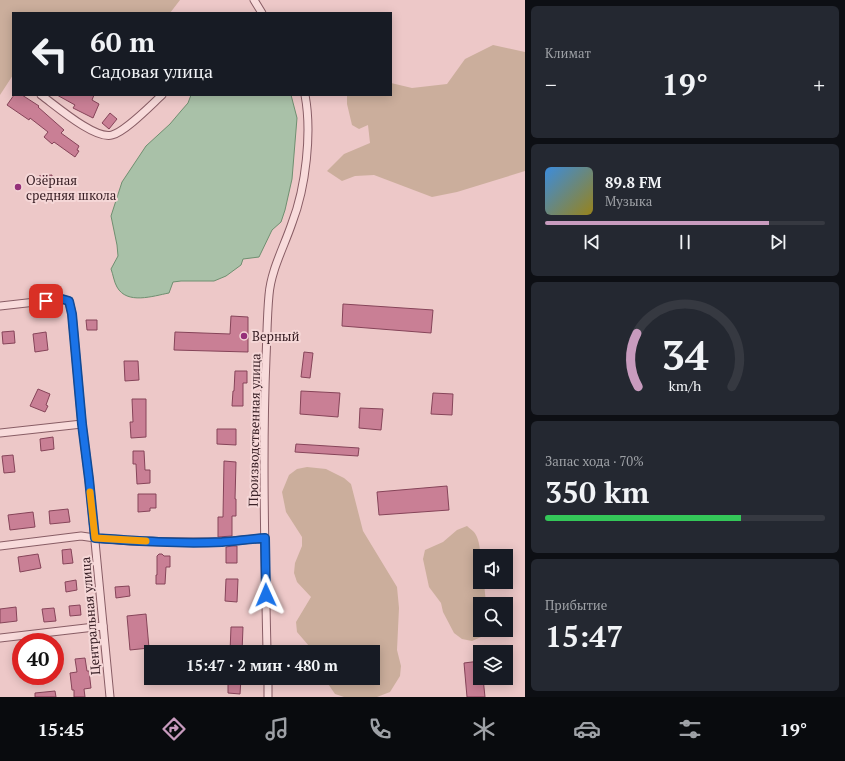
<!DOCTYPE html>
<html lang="ru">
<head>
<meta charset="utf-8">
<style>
	body { margin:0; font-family:"PT Serif",serif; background:#242831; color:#f1f3f6; height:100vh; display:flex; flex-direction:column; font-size:15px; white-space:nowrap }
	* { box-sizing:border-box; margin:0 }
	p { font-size:13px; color:#9ea1a6 }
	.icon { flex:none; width:22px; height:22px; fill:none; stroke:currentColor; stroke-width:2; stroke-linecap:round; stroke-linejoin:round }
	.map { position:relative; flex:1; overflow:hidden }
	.sheet { display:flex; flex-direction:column; gap:6px; padding:6px; background:#0d0f14; width:320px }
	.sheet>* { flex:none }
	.top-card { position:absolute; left:12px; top:12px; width:380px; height:84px; border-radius:0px; box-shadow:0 2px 10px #0003; background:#171b24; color:#f1f3f6; overflow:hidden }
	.controls { position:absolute; left:473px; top:549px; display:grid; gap:8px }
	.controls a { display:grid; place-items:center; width:40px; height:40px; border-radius:0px; background:#171b24; box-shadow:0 2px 10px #0003; font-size:20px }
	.speed { position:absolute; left:12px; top:633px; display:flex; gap:8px; font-size:20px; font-weight:700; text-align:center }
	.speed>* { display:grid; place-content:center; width:52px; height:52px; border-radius:50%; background:#171b24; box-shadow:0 2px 10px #0003; line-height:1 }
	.speed .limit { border:6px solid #d22; background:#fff; color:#111 }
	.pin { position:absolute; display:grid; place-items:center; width:34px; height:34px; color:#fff; margin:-17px; border-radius:8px; box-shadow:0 2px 6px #0006 }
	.me { position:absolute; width:44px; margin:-22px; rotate:359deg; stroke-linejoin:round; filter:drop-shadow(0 0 3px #0008) }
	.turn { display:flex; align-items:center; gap:14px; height:84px; padding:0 12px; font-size:18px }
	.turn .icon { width:52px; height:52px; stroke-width:2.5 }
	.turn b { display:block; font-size:28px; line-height:34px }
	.big { font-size:30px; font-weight:700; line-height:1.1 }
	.sheet .widget { flex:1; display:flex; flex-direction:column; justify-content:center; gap:6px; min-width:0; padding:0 14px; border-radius:6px; background:#242831 }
	.sheet .dial { align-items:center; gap:0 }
	.dial svg { height:104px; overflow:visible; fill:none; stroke:#363941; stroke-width:7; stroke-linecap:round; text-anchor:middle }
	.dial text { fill:#f1f3f6; stroke:none }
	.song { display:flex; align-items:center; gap:12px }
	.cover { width:48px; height:48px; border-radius:6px; background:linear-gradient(135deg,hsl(210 70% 55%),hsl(50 70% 35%)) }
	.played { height:4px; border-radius:2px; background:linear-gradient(90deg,#c89bbe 80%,#363941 80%) }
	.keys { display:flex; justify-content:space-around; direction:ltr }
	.heat { display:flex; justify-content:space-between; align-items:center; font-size:22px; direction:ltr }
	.charge { height:6px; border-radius:3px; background:linear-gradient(90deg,#34c759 70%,#363941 0) }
	.trip { position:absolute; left:144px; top:645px; width:236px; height:40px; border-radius:0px; background:#171b24; box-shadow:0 2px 10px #0003; font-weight:700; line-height:40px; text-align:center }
	.dock { display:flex; height:64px; justify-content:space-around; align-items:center; background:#090b0e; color:#9ea1a6 }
	.dock .icon { width:28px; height:28px }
	.dock .on { color:#c89bbe }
	.dock b { font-size:18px; color:#f1f3f6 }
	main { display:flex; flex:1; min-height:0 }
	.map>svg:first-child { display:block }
</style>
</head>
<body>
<main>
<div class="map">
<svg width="525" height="697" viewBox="0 0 525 697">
	<rect width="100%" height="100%" fill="#edc8c8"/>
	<g fill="#cbae9c">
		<polygon points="0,0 180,0 170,13 13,13 13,75 0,95"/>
		<polygon points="493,45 525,52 525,171 457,192 432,197 374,175 355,176 342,181 327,171 344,154 370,143 368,125 359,129 352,125 347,104 347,95 391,95 391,83 412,88 447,84 465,59"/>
		<polygon points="307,467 326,469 344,478 351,484 363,531 397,587 399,608 397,650 401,666 400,676 390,692 377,697 344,697 335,694 324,678 373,678 373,652 327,652 327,650 319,645 309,646 297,632 296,622 311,597 297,582 294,573 295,563 302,546 302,537 286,512 282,492 289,475 297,469"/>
		<path d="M467,526C469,528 472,530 474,532C483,543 480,568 480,582H484L486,604H480V630H485L481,637L472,641L462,639L454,633L443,612L441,603L429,587L423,559L425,550L443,542L457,530Z"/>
	</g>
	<path fill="#a9c1a8" stroke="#6f8f70" d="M191,95H291L297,118L292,179L285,210L281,222L272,230L259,257L243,259L241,265L226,276L214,281H181L173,282L169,293C153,296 127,305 117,287C114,282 113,274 111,269L118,256L117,245L111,216L122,182L146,146L170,124L181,111L188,103Z"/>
	<g fill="#c97f95" stroke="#864459">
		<polygon points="14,95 22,95 39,106 38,107 64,130 61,133 79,146 77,150 79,151 75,157 54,142 52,144 44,137 48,132 30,118 29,120 7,105"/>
		<polygon points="57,95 94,95 92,100 99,104 93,118 73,108 75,105"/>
		<polygon points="110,113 117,119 109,129 102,123"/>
		<polygon points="52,175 52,184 40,185 39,176"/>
		<polygon points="343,304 433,310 431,333 342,326"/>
		<polygon points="231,316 248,317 248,352 174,350 175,332 230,334"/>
		<polygon points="86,320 97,320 97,330 87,330"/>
		<polygon points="14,331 15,343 3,344 2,332"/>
		<polygon points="46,332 48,350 35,352 33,334"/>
		<polygon points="304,352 313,353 310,378 301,377"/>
		<polygon points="124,361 138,361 139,380 125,381"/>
		<polygon points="235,371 247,371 247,383 243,383 243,406 232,406 233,391 234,391"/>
		<polygon points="38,389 50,394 46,405 48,406 45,412 30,406"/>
		<polygon points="301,391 340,393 338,417 300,414"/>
		<polygon points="433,393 453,394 452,415 431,414"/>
		<polygon points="132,399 146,399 146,437 131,438 130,422 133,422"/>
		<polygon points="360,408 383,409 381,430 359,428"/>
		<polygon points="217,429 236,429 236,445 217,444"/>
		<polygon points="53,437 54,449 41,451 40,439"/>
		<polygon points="296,444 359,448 358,456 295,452"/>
		<polygon points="133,451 144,451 145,470 150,470 150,483 137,484 136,464 133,464"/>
		<polygon points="13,455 15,472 4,473 2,456"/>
		<polygon points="224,461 236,462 235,499 236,499 236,516 232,516 232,536 218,537 218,517 223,517"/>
		<polygon points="447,486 449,510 379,515 377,492"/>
		<polygon points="138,494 156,494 156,508 150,508 150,511 138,512"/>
		<polygon points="68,509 70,522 50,524 49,511"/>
		<polygon points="33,512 35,527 10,530 8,515"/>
		<polygon points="232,546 237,546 237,563 226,563 226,547"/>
		<polygon points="71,549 73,563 63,564 62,550"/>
		<polygon points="38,554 41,568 20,572 18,557"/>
		<polygon points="159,554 162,554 164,556 170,556 170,567 166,567 165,584 156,584 156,575 157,575 157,556"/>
		<polygon points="226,579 238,579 237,602 225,601"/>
		<polygon points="76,580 77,590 66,592 65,582"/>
		<polygon points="129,586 130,596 116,598 115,587"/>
		<polygon points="80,605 81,615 70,616 69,606"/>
		<polygon points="16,607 17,621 0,623 0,609"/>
		<polygon points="54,608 56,621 44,622 42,609"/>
		<polygon points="146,614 149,648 130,650 127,616"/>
		<polygon points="231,627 243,627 242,652 230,652"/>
		<polygon points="85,658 87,671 89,671 91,688 84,689 85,697 74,697 74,690 72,690 70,673 77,672 75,659"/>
		<polygon points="480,661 480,678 483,678 485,697 467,697 464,663"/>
		<polygon points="228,678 241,678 240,694 228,693"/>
		<polygon points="55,691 56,697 35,697 35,693"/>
	</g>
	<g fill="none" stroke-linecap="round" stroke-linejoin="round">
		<defs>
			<g id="minor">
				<polyline points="254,0 262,13"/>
				<path d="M41,95C55,105 95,140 112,135C126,131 150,106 162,95"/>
				<polyline points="0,306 62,299 69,301 72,314 82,424 89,479 110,697"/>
				<polyline points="0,433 82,424"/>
				<polyline points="0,546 81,536 95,538 131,541 189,542 221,542 265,538"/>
				<polyline points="0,638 103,626"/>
				<path d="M267,652C265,554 262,456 266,358C267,337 267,316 269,295C271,270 284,247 292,223C306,187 312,132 305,95"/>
				<polyline points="268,678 268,697"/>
			</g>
		</defs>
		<use href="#minor" stroke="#885d65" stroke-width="9"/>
		<use href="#minor" stroke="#f8dbdb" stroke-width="7"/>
	</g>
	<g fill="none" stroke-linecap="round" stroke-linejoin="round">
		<defs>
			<path id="route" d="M46,301L62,299L69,301L72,314L82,424L89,479L95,538C137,541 180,544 222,542C236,541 250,539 265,538L266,595"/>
		</defs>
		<use href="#route" stroke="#114b97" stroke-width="10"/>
		<use href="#route" stroke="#1a73e8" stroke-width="7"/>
		<polyline stroke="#f59e0b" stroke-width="7" points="90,492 95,538 146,541"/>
	</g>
	<g fill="#953079" stroke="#f5d7d7" stroke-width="1.5">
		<circle cx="18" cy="187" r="4"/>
		<circle cx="244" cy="336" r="4"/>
	</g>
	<g text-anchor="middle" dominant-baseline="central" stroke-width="4" stroke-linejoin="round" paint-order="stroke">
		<g font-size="13" fill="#392026" stroke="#f5d7d7" text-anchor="start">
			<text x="26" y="180">Озёрная<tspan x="26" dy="15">средняя школа</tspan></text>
			<text x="252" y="336">Верный</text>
		</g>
		<g font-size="13" fill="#392026" stroke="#f5d7d7">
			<text transform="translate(254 430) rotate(-89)">Производственная улица</text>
			<text transform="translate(90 616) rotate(-95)">Центральная улица</text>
		</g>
	</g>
</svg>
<div class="controls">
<a><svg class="icon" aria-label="sound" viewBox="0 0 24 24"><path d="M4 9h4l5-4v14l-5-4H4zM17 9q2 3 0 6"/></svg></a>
<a><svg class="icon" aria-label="search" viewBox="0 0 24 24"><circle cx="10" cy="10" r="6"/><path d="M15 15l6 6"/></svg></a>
<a><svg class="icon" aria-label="layers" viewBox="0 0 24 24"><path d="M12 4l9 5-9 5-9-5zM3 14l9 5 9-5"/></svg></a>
</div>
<div class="speed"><div class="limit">40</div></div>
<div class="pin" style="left:46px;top:301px;background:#d93025"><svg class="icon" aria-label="arrive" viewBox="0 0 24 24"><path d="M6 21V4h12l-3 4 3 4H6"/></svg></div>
<svg class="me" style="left:266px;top:595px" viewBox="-20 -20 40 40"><path d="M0-17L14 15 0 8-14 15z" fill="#1a73e8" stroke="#fff" stroke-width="4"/></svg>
<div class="trip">15:47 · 2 мин · 480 m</div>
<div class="top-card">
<div class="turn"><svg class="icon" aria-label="left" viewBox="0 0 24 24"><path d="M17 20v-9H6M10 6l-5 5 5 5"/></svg><div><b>60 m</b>Садовая улица</div></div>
</div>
</div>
<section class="sheet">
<div class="widget"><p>Климат</p>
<div class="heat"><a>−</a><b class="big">19°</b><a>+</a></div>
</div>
<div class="widget">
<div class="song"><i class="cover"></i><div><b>89.8 FM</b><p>Музыка</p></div></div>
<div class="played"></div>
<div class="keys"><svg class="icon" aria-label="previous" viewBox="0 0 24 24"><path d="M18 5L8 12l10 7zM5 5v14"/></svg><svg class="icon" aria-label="pause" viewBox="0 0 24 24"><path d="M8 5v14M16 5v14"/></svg><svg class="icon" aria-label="next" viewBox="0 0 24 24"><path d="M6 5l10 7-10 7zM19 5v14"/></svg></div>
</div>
<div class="widget dial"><svg viewBox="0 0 100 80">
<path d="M14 69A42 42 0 1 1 86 69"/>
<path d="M14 69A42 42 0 0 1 13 28" stroke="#c89bbe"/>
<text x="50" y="56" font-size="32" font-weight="700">34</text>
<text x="50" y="72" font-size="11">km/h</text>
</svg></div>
<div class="widget"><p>Запас хода · 70%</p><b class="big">350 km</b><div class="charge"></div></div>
<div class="widget"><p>Прибытие</p><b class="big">15:47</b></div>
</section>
</main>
<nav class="dock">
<b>15:45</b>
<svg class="icon on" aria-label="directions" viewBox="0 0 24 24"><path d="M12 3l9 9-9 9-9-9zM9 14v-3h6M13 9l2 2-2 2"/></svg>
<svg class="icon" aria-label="music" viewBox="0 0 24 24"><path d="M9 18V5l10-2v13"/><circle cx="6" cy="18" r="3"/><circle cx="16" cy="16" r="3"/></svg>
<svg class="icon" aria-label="phone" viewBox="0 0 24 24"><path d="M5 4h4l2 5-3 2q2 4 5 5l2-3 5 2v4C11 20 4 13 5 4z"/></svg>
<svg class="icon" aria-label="climate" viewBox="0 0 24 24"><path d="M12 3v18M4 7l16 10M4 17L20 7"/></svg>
<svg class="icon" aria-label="car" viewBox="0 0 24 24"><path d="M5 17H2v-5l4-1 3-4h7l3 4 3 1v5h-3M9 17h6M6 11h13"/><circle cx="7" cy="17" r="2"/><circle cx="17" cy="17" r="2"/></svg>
<svg class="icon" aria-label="filters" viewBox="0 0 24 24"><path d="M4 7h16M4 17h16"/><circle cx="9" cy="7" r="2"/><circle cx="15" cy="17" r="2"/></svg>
<b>19°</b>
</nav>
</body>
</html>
